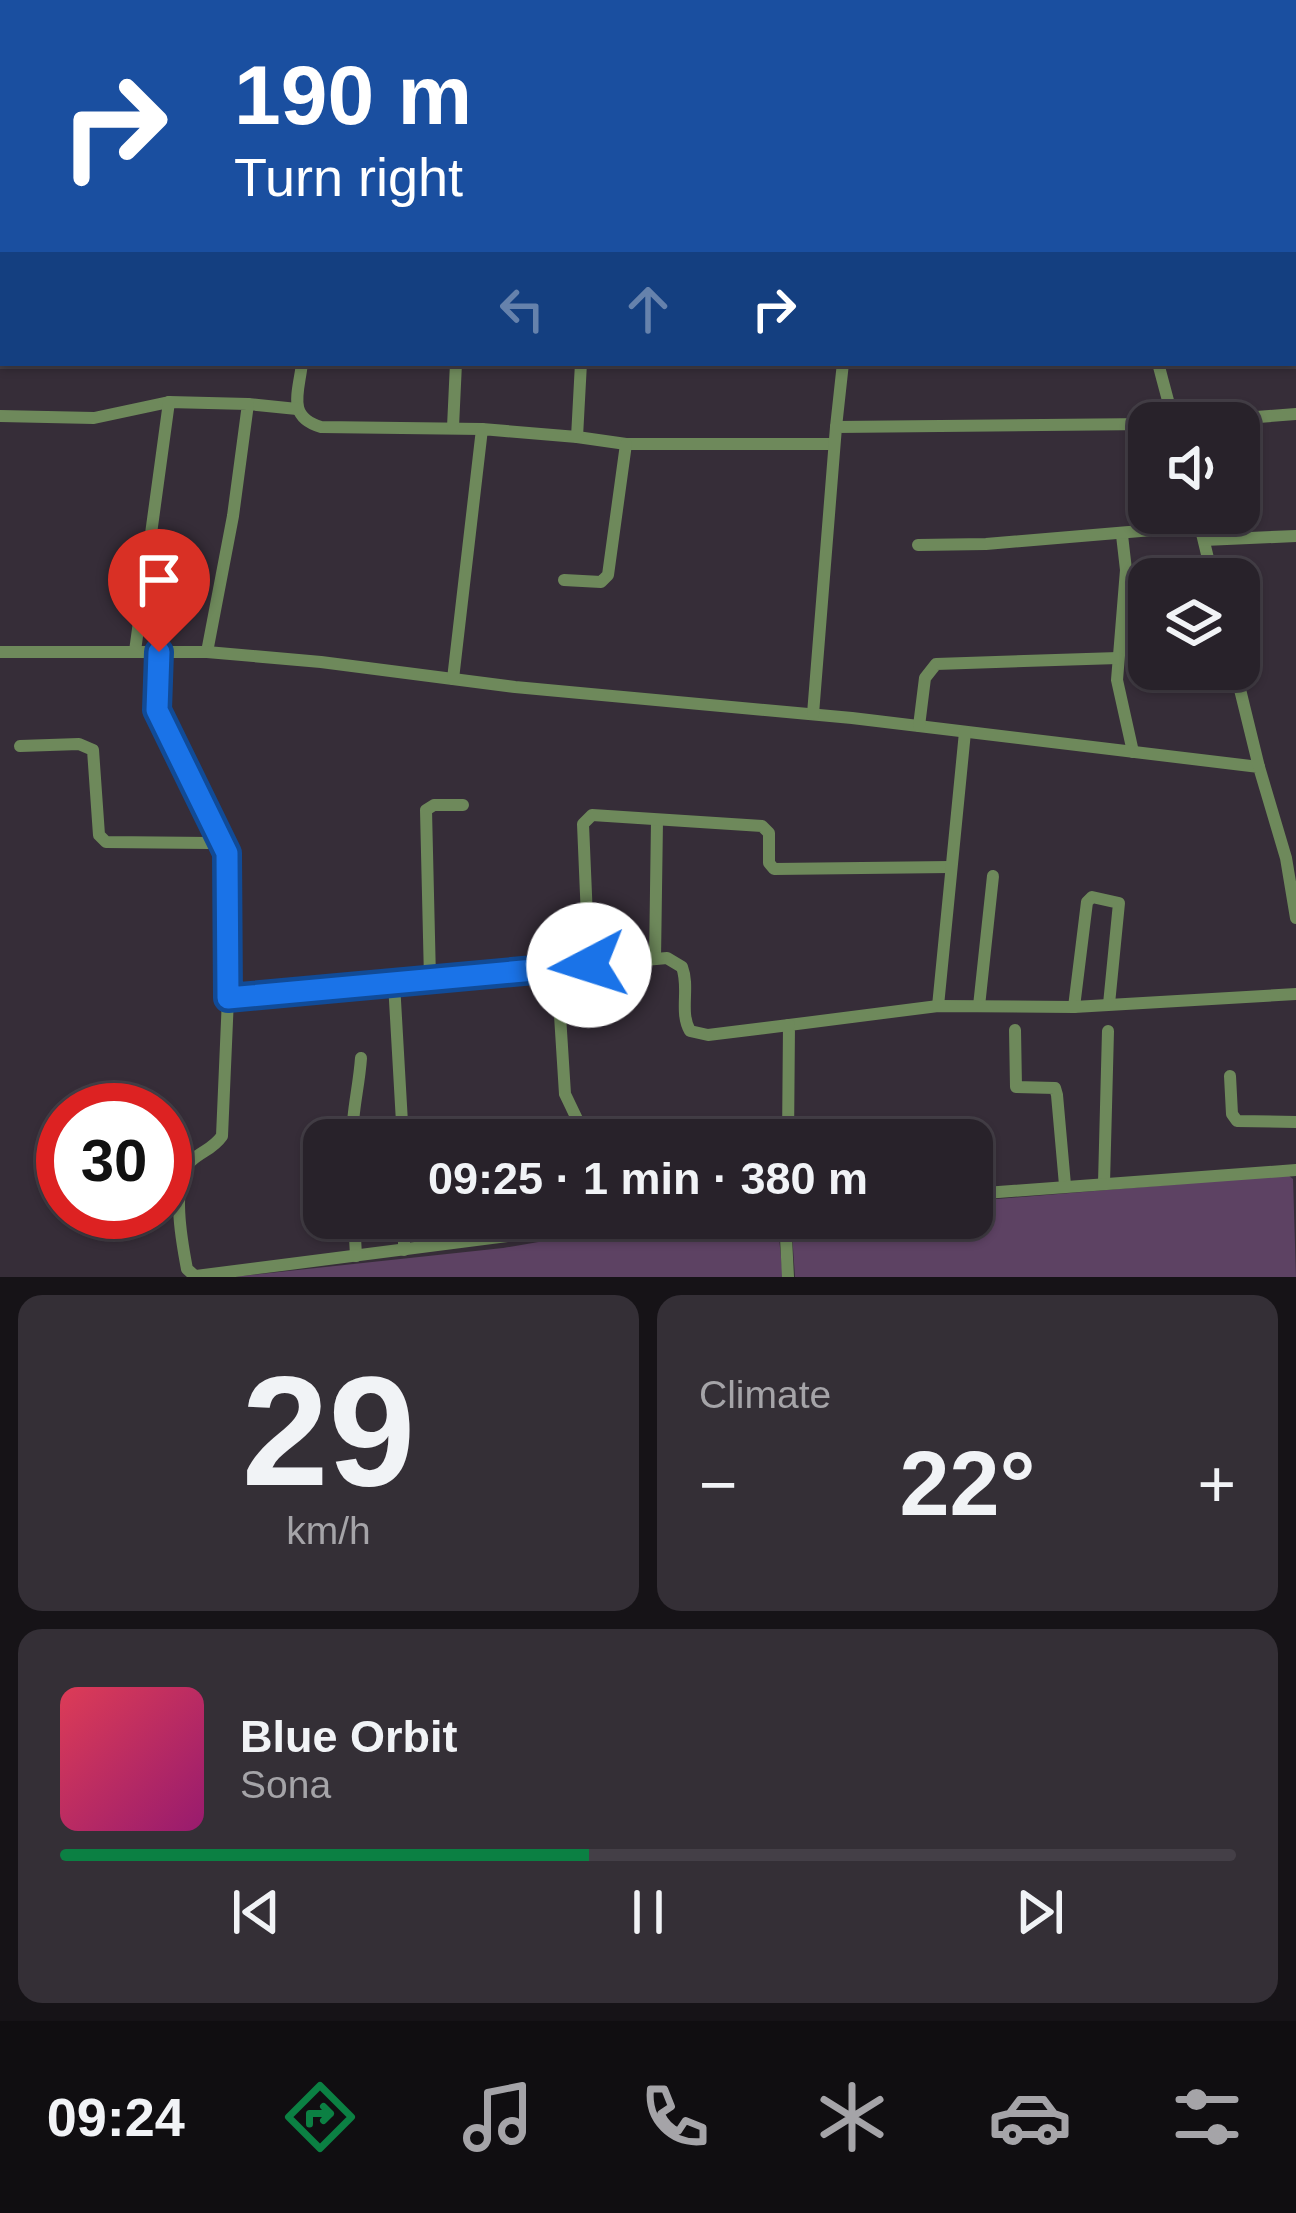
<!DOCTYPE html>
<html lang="en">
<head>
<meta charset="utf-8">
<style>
	body { margin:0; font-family:Arial,sans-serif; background:#342f36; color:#f1f3f6; height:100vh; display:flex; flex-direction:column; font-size:45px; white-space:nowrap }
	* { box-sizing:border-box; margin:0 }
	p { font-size:39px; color:#a5a4a8 }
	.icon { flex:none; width:66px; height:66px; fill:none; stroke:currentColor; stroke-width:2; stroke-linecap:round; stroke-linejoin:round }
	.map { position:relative; height:1277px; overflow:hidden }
	.drawer { display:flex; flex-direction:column; gap:18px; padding:18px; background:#161317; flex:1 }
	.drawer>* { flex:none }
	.hud { position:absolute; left:0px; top:0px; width:1296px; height:366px; box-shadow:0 3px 9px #0004,0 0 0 3px #443f47; background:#1a4fa0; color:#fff; overflow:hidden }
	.buttons { position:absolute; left:1128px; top:402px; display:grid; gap:24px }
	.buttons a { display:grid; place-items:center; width:132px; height:132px; border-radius:24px; background:#28222a; box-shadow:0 3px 9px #0004,0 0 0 3px #443f47; font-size:60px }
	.speed { position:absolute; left:36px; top:1083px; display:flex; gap:24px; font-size:60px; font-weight:700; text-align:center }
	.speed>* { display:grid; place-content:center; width:156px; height:156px; border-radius:50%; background:#28222a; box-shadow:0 3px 9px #0004,0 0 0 3px #443f47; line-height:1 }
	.speed .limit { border:18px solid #d22; background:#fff; color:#111 }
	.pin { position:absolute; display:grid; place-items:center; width:102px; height:102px; color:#fff; margin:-123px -51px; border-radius:50% 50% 50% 0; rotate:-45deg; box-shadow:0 0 12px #0007 }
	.pin .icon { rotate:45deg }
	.me { position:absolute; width:132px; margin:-66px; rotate:265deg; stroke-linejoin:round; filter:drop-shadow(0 0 9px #0008) }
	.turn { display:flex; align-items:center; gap:42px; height:252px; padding:0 36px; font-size:54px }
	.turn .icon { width:156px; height:156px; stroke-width:2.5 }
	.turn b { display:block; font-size:84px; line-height:102px }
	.lanes { display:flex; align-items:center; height:114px; padding:0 36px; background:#0003; justify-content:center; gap:60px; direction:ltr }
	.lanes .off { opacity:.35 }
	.big { font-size:90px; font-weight:800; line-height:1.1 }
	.drawer .widget { flex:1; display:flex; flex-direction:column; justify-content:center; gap:18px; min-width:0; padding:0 42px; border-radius:24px; background:#342f36 }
	.drawer .dial { align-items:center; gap:0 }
	.dial b { font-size:156px; line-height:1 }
	.song { display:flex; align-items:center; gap:36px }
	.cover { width:144px; height:144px; border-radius:18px; background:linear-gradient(135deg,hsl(350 70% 55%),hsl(320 70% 35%)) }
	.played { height:12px; border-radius:6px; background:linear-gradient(90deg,#0b8043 45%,#443f47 45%) }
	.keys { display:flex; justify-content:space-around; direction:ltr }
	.heat { display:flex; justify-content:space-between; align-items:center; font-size:66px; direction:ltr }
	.drawer .tiles { flex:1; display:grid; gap:18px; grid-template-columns:1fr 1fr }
	.widget:last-child { grid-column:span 2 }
	.trip { position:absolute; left:303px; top:1119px; width:690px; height:120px; border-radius:24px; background:#28222a; box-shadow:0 3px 9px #0004,0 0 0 3px #443f47; font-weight:800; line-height:120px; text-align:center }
	.dock { display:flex; height:192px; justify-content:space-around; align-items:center; background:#100e11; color:#a5a4a8 }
	.dock .icon { width:84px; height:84px }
	.dock .current { color:#0b8043 }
	.dock b { font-size:54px; color:#f1f3f6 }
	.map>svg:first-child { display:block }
</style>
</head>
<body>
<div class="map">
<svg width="1296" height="1277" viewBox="0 0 1296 1277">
	<rect width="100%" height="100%" fill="#362d38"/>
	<g fill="#5d4263">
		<polygon points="1288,1175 1293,1179 1296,1277 795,1277 791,1218 972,1218 972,1201"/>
		<polygon points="706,1218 777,1218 783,1277 232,1277 503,1248 637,1225"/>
	</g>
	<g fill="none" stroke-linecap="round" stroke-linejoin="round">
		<g stroke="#2b0034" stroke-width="24">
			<polyline points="1242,0 1245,3"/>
			<polyline points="1293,69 1296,74"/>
		</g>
		<g stroke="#6e895b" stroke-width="12">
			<polyline points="338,3 338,0"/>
			<polyline points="864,3 864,0"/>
			<polyline points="984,3 984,0"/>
			<polyline points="1293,102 1296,105"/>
			<polyline points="0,236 3,236"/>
			<polyline points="1293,238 1296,238"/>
			<path d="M302,363C299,392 286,417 321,427L482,429"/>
			<polyline points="1158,363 1174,423"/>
			<polyline points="248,404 297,409"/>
			<polyline points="0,416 94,418 169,402"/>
			<polyline points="1180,423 1296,414"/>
			<polyline points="453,427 456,363"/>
			<polyline points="836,427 843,363"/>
			<polyline points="577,437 626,444 834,444"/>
			<polyline points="1197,513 1213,579"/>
			<polyline points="1122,535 1126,570 1117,680 1133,752"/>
			<polyline points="1204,540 1296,536"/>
			<polyline points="918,545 986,544 1200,526"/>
			<polyline points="564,580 601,582 608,575 626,444"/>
			<polyline points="135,651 169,402 248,404 233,516 207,652"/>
			<polyline points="159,651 157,709 223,846"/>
			<polyline points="0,652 207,652 321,662 515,687 852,718 1259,767 1286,858 1296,918"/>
			<polyline points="1235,669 1259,767"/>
			<polyline points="453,679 482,429 577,437 581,363"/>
			<polyline points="813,714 836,427 1149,424"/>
			<polyline points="919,726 925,678 936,664 1118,658"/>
			<polyline points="20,746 79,744 93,750 99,835 106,842 210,843 223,847 228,868 228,998"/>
			<polyline points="655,959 657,821"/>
			<polyline points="589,965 583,824 592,815 762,826 769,833 769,863 774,869 950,867"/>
			<polyline points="557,968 565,1094 587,1140"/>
			<polyline points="430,979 426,810 434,805 463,805"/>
			<polyline points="394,983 403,1140"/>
			<polyline points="938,1006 965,732"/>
			<polyline points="979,1006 993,876"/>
			<polyline points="1074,1007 1087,902 1092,897 1119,903 1109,1004"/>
			<polyline points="1015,1030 1016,1087 1055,1088 1057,1095 1065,1185"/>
			<polyline points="1230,1076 1232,1114 1237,1121 1296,1122"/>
			<path d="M352,1140C352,1111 359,1087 361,1058"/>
			<polyline points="788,1140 789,1025 938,1006 1074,1007 1296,994"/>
			<polyline points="1104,1183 1108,1031"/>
			<polyline points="972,1194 1296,1170"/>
			<polyline points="354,1218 356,1256"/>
			<polyline points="404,1218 404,1250"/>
			<polyline points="785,1218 788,1277"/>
			<polyline points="196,1276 649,1218"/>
			<path d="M196,1277L187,1269C182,1243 170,1181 191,1161C202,1151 213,1149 222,1136L228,998L667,958L682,967C690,988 679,1012 690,1031L708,1035L789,1025"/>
		</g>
	</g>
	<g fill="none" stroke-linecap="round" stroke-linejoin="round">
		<defs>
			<polyline id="route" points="159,652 157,710 227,853 228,998 589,965"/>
		</defs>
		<use href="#route" stroke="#114b97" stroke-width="30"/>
		<use href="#route" stroke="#1a73e8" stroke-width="21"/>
	</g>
</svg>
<div class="buttons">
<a><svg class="icon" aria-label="sound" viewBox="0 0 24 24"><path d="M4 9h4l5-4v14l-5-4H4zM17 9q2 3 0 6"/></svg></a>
<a><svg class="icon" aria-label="layers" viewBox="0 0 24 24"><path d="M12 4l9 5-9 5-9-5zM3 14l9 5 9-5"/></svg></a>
</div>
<div class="speed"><div class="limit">30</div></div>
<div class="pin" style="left:159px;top:652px;background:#d93025"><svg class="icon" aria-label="arrive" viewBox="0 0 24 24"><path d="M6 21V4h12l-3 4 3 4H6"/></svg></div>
<svg class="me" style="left:589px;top:965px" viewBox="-20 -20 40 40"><circle r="19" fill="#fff"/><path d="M0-13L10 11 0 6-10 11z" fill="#1a73e8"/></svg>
<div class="trip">09:25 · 1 min · 380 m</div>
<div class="hud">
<div class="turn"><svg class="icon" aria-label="right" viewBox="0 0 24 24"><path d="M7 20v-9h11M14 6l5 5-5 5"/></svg><div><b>190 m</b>Turn right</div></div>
<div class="lanes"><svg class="icon off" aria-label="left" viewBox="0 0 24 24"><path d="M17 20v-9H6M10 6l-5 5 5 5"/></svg><svg class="icon off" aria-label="ahead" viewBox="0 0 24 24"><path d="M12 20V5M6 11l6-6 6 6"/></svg><svg class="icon" aria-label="right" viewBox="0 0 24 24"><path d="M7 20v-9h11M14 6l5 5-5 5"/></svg></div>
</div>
</div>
<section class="drawer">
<div class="tiles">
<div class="widget dial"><b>29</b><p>km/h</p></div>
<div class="widget"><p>Climate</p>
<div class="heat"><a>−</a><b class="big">22°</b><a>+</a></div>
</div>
<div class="widget">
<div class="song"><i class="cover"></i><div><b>Blue Orbit</b><p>Sona</p></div></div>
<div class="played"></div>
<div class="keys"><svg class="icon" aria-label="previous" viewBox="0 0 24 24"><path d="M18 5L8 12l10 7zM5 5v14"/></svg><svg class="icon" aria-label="pause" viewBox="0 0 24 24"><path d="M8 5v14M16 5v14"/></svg><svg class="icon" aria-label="next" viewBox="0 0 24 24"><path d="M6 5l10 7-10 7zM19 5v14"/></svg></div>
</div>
</div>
</section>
<nav class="dock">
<b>09:24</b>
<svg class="icon current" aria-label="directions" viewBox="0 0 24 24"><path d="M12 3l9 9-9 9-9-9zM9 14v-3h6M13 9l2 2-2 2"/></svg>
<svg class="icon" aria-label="music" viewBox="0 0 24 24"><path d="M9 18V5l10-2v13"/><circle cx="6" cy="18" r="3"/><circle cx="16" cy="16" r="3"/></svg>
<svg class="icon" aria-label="phone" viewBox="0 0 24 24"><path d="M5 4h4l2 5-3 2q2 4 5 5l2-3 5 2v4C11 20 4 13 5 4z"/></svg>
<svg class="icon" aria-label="climate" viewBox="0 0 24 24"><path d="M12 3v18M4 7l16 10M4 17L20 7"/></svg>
<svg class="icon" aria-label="car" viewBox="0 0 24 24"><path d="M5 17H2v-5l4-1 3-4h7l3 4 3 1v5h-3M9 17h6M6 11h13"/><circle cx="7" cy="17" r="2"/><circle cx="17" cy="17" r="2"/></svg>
<svg class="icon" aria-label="filters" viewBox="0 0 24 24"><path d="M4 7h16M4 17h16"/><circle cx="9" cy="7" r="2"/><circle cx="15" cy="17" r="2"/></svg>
</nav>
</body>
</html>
